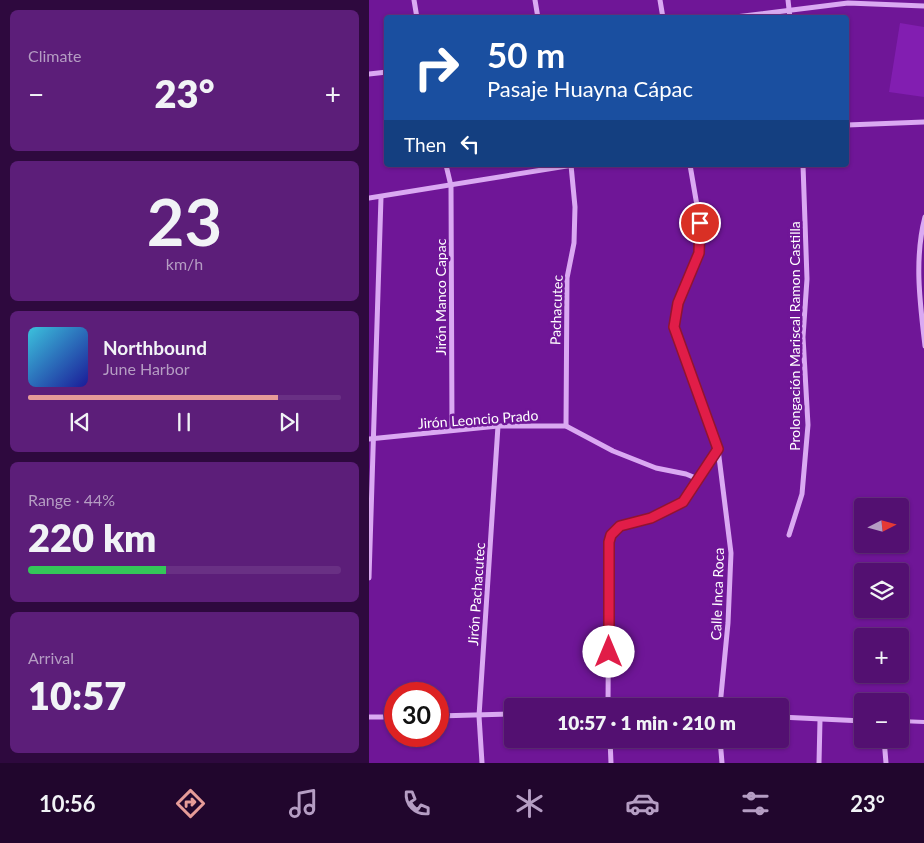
<!DOCTYPE html>
<html lang="en">
<head>
<meta charset="utf-8">
<style>
	body { margin:0; font-family:Lato,sans-serif; background:#5c1e79; color:#f1f3f6; height:100vh; display:flex; flex-direction:column; font-size:19px; white-space:nowrap }
	* { box-sizing:border-box; margin:0 }
	p { font-size:16px; color:#b59dc3 }
	.icon { flex:none; width:28px; height:28px; fill:none; stroke:currentColor; stroke-width:2; stroke-linecap:round; stroke-linejoin:round }
	.map { position:relative; flex:1; overflow:hidden }
	.drawer { display:flex; flex-direction:column; gap:10px; padding:10px; background:#2e093e; width:369px }
	.drawer>* { flex:none }
	.guide { position:absolute; left:15px; top:15px; width:465px; height:152px; border-radius:5px; box-shadow:0 1px 4px #0004,0 0 0 1px #693084; background:#1a4fa0; color:#fff; overflow:hidden }
	.needle { width:32px; rotate:84deg }
	.fabs { position:absolute; left:485px; top:498px; display:grid; gap:10px }
	.fabs a { display:grid; place-items:center; width:55px; height:55px; border-radius:5px; background:#531071; box-shadow:0 1px 4px #0004,0 0 0 1px #693084; font-size:25px }
	.speed { position:absolute; left:15px; top:682px; display:flex; gap:10px; font-size:25px; font-weight:700; text-align:center }
	.speed>* { display:grid; place-content:center; width:65px; height:65px; border-radius:50%; background:#531071; box-shadow:0 1px 4px #0004,0 0 0 1px #693084; line-height:1 }
	.speed .limit { border:8px solid #d22; background:#fff; color:#111 }
	.pin { position:absolute; display:grid; place-items:center; width:42px; height:42px; color:#fff; margin:-21px; border:2px solid #fff; border-radius:50%; box-shadow:0 1px 5px #0007 }
	.me { position:absolute; width:55px; margin:-28px; rotate:0deg; stroke-linejoin:round; filter:drop-shadow(0 0 4px #0008) }
	.turn { display:flex; align-items:center; gap:18px; height:105px; padding:0 20px; font-size:22px }
	.turn .icon { width:65px; height:65px; stroke-width:2.5 }
	.turn b { display:block; font-size:35px; line-height:42px }
	.then { display:flex; align-items:center; height:48px; padding:0 20px; background:#0003; gap:10px; font-size:19px }
	.big { font-size:38px; font-weight:800; line-height:1.1 }
	.drawer .card { flex:1; display:flex; flex-direction:column; justify-content:center; gap:8px; min-width:0; padding:0 18px; border-radius:8px; background:#5c1e79 }
	.drawer .dial { align-items:center; gap:0 }
	.dial b { font-size:65px; line-height:1 }
	.song { display:flex; align-items:center; gap:15px }
	.cover { width:60px; height:60px; border-radius:8px; background:linear-gradient(135deg,hsl(190 70% 55%),hsl(240 70% 35%)) }
	.played { height:5px; border-radius:2px; background:linear-gradient(90deg,#e69b98 80%,#693084 80%) }
	.keys { display:flex; justify-content:space-around; direction:ltr }
	.heat { display:flex; justify-content:space-between; align-items:center; font-size:28px; direction:ltr }
	.charge { height:8px; border-radius:4px; background:linear-gradient(90deg,#34c759 44%,#693084 0) }
	.trip { position:absolute; left:135px; top:698px; width:285px; height:50px; border-radius:5px; background:#531071; box-shadow:0 1px 4px #0004,0 0 0 1px #693084; font-weight:800; line-height:50px; text-align:center }
	.tabs { display:flex; height:80px; justify-content:space-around; align-items:center; background:#21062d; color:#b59dc3 }
	.tabs .icon { width:35px; height:35px }
	.tabs .selected { color:#e69b98 }
	.tabs b { font-size:22px; color:#f1f3f6 }
	main { display:flex; flex:1; min-height:0 }
	.map>svg:first-child { display:block }
</style>
</head>
<body>
<main>
<section class="drawer">
<div class="card"><p>Climate</p>
<div class="heat"><a>−</a><b class="big">23°</b><a>+</a></div>
</div>
<div class="card dial"><b>23</b><p>km/h</p></div>
<div class="card">
<div class="song"><i class="cover"></i><div><b>Northbound</b><p>June Harbor</p></div></div>
<div class="played"></div>
<div class="keys"><svg class="icon" aria-label="previous" viewBox="0 0 24 24"><path d="M18 5L8 12l10 7zM5 5v14"/></svg><svg class="icon" aria-label="pause" viewBox="0 0 24 24"><path d="M8 5v14M16 5v14"/></svg><svg class="icon" aria-label="next" viewBox="0 0 24 24"><path d="M6 5l10 7-10 7zM19 5v14"/></svg></div>
</div>
<div class="card"><p>Range · 44%</p><b class="big">220 km</b><div class="charge"></div></div>
<div class="card"><p>Arrival</p><b class="big">10:57</b></div>
</section>
<div class="map">
<svg width="556" height="763" viewBox="0 0 556 763">
	<rect width="100%" height="100%" fill="#6f1697"/>
	<polygon fill="#821eb1" points="531,23 555,27 555,97 520,92"/>
	<g fill="none" stroke-linecap="round" stroke-linejoin="round">
		<polyline stroke="#daa9f2" stroke-width="4" points="531,721 556,722"/>
		<g stroke="#daa9f2" stroke-width="5">
			<polyline points="45,0 48,18"/>
			<polyline points="166,0 169,18"/>
			<polyline points="291,0 294,18"/>
			<polyline points="419,0 421,18"/>
			<polyline points="358,18 479,3 556,6"/>
			<polyline points="0,74 18,72"/>
			<polyline points="478,125 556,122"/>
			<polyline points="77,165 82,186 83,430"/>
			<polyline points="321,165 331,223 329,253 309,303 305,327 349,449 362,553 359,623 351,706"/>
			<polyline points="0,198 204,165"/>
			<path d="M556,217C545,259 551,303 556,346"/>
			<polyline points="197,426 198,278 205,243 206,207 202,165"/>
			<polyline points="0,439 129,426 197,426 244,451 287,468 317,474 329,479"/>
			<polyline points="420,535 433,494 439,425 434,337 438,279 434,165"/>
			<polyline points="0,578 12,197"/>
			<polyline points="239,706 240,542 242,535 251,526 282,518 314,502 349,450"/>
			<polyline points="69,716 144,714"/>
			<polyline points="0,717 26,717"/>
			<polyline points="411,717 494,721"/>
			<polyline points="241,739 242,763"/>
			<polyline points="351,739 353,763"/>
			<polyline points="515,739 517,763"/>
			<polyline points="113,763 110,716 129,426"/>
			<polyline points="450,763 451,720"/>
		</g>
	</g>
	<g fill="none" stroke-linecap="round" stroke-linejoin="round">
		<defs>
			<polyline id="route" points="240,652 240,542 242,535 251,526 282,518 314,502 349,449 305,327 309,303 330,253 331,223"/>
		</defs>
		<use href="#route" stroke="#92132f" stroke-width="12"/>
		<use href="#route" stroke="#e11d48" stroke-width="9"/>
	</g>
	<g text-anchor="middle" dominant-baseline="central" stroke-width="5" stroke-linejoin="round" paint-order="stroke">
		<g font-size="14" fill="#fff" stroke="#6f1697">
			<text transform="translate(71 297) rotate(-90)">Jirón Manco Capac</text>
			<text transform="translate(187 310) rotate(-88)">Pachacutec</text>
			<text transform="translate(425 336) rotate(-90)">Prolongación Mariscal Ramon Castilla</text>
			<text transform="translate(109 419) rotate(-4)">Jirón Leoncio Prado</text>
			<text transform="translate(107 594) rotate(-86)">Jirón Pachacutec</text>
			<text transform="translate(348 594) rotate(-88)">Calle Inca Roca</text>
		</g>
	</g>
</svg>
<div class="fabs">
<a><svg class="needle" viewBox="-14 -14 28 28"><path d="M0-13l5 13h-10z" fill="#e53935"/><path d="M0 13l5-13h-10z" fill="#b59dc3"/></svg></a>
<a><svg class="icon" aria-label="layers" viewBox="0 0 24 24"><path d="M12 4l9 5-9 5-9-5zM3 14l9 5 9-5"/></svg></a>
<a>+</a>
<a>−</a>
</div>
<div class="speed"><div class="limit">30</div></div>
<div class="pin" style="left:331px;top:223px;background:#d93025"><svg class="icon" aria-label="arrive" viewBox="0 0 24 24"><path d="M6 21V4h12l-3 4 3 4H6"/></svg></div>
<svg class="me" style="left:240px;top:652px" viewBox="-20 -20 40 40"><circle r="19" fill="#fff"/><path d="M0-13L10 11 0 6-10 11z" fill="#e11d48"/></svg>
<div class="trip">10:57 · 1 min · 210 m</div>
<div class="guide">
<div class="turn"><svg class="icon" aria-label="right" viewBox="0 0 24 24"><path d="M7 20v-9h11M14 6l5 5-5 5"/></svg><div><b>50 m</b>Pasaje Huayna Cápac</div></div>
<div class="then">Then<svg class="icon" aria-label="left" viewBox="0 0 24 24"><path d="M17 20v-9H6M10 6l-5 5 5 5"/></svg></div>
</div>
</div>
</main>
<nav class="tabs">
<b>10:56</b>
<svg class="icon selected" aria-label="directions" viewBox="0 0 24 24"><path d="M12 3l9 9-9 9-9-9zM9 14v-3h6M13 9l2 2-2 2"/></svg>
<svg class="icon" aria-label="music" viewBox="0 0 24 24"><path d="M9 18V5l10-2v13"/><circle cx="6" cy="18" r="3"/><circle cx="16" cy="16" r="3"/></svg>
<svg class="icon" aria-label="phone" viewBox="0 0 24 24"><path d="M5 4h4l2 5-3 2q2 4 5 5l2-3 5 2v4C11 20 4 13 5 4z"/></svg>
<svg class="icon" aria-label="climate" viewBox="0 0 24 24"><path d="M12 3v18M4 7l16 10M4 17L20 7"/></svg>
<svg class="icon" aria-label="car" viewBox="0 0 24 24"><path d="M5 17H2v-5l4-1 3-4h7l3 4 3 1v5h-3M9 17h6M6 11h13"/><circle cx="7" cy="17" r="2"/><circle cx="17" cy="17" r="2"/></svg>
<svg class="icon" aria-label="filters" viewBox="0 0 24 24"><path d="M4 7h16M4 17h16"/><circle cx="9" cy="7" r="2"/><circle cx="15" cy="17" r="2"/></svg>
<b>23°</b>
</nav>
</body>
</html>
